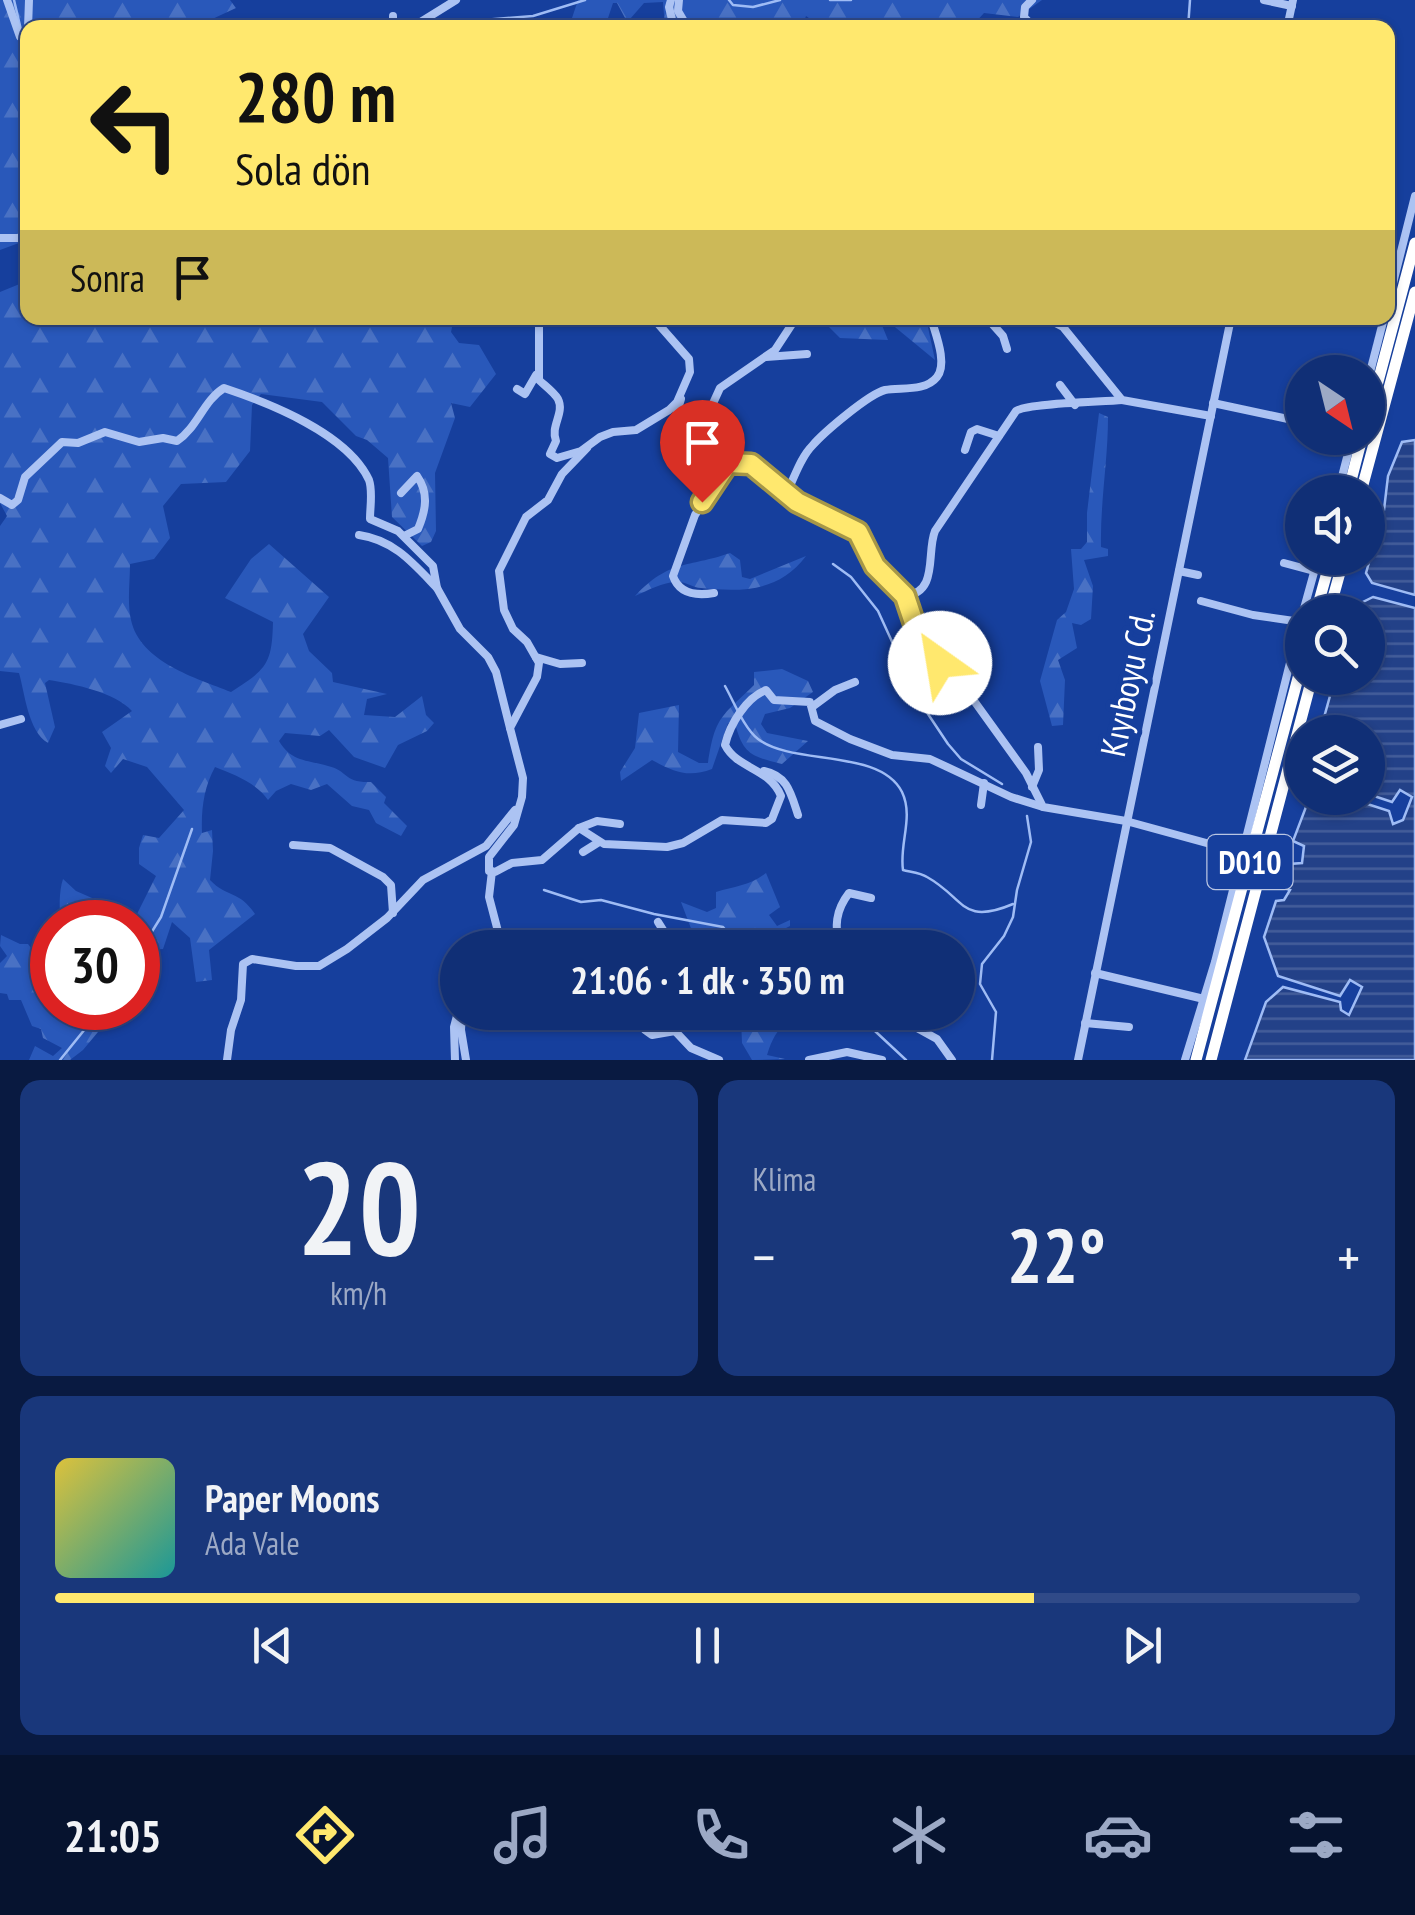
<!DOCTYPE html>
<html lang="tr">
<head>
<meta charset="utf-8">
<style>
	body { margin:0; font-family:"PT Sans Narrow",sans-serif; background:#19377b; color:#f1f3f6; height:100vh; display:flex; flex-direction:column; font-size:38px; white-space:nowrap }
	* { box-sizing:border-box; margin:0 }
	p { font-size:32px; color:#9ca9c5 }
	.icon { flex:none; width:55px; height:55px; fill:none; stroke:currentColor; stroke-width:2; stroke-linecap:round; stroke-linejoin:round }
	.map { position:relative; height:1060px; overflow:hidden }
	.side { display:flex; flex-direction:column; gap:20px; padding:20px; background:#091a41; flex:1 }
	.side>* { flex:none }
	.top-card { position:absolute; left:20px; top:20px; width:1375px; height:305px; border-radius:20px; box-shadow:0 2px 8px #0004,0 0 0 2px #304a88; background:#ffe86e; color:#111; overflow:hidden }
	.needle { width:65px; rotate:145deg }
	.buttons { position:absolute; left:1285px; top:355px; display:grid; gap:20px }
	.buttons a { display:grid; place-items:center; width:100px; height:100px; border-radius:50%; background:#102f76; box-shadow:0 2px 8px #0004,0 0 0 2px #304a88; font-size:50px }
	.speed { position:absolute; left:30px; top:900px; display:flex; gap:20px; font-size:50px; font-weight:700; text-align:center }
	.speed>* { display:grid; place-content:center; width:130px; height:130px; border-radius:50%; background:#102f76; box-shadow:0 2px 8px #0004,0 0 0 2px #304a88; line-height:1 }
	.speed .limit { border:15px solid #d22; background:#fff; color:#111 }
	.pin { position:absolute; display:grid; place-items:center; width:85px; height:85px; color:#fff; margin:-102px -42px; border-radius:50% 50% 50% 0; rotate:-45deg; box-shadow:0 0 10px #0007 }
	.pin .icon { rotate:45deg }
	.me { position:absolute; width:110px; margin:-55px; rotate:328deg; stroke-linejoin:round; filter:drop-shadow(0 0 8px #0008) }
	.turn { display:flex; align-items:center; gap:35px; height:210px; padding:0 50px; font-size:45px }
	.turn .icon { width:130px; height:130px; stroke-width:2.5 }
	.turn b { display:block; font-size:70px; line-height:85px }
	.then { display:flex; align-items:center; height:95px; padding:0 50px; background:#0003; gap:20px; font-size:38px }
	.big { font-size:75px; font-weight:800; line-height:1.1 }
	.side .tile { flex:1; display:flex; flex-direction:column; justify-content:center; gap:15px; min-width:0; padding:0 35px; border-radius:20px; background:#19377b }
	.side .dial { align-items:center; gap:0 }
	.dial b { font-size:130px; line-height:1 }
	.song { display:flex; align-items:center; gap:30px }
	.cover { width:120px; height:120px; border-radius:15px; background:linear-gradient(135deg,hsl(50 70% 55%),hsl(180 70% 35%)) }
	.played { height:10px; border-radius:5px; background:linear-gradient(90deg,#ffe86e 75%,#304a88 75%) }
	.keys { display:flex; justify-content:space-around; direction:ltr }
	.heat { display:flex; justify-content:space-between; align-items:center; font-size:55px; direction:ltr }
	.side .tiles { flex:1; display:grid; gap:20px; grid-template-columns:1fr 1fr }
	.tile:last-child { grid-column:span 2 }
	.trip { position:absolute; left:440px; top:930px; width:535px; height:100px; border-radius:50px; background:#102f76; box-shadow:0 2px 8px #0004,0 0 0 2px #304a88; font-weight:800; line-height:100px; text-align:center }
	.dock { display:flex; height:160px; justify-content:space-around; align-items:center; background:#06132f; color:#9ca9c5 }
	.dock .icon { width:70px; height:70px }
	.dock .selected { color:#ffe86e }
	.dock b { font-size:45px; color:#f1f3f6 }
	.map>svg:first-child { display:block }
</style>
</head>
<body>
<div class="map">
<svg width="1415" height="1060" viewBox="0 0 1415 1060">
	<defs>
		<pattern id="forest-firs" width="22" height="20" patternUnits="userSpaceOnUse" patternTransform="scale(2.5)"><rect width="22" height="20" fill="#2958ba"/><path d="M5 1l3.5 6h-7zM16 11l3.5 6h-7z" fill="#4971c4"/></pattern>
		<pattern id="water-rules" width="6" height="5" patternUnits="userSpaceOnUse" patternTransform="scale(2.5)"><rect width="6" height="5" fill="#234188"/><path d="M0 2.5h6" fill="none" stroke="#445e9a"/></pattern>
	</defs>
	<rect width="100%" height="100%" fill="#163f9d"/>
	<g fill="url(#forest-firs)">
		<polygon points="0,0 230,0 236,8 195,27 28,28 27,240 0,250"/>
		<path d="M578,0H1042L1018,17L984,13L971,27H872L851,20C834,30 821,26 806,16L802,27H665L663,2L644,3L630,19L625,18L617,3H613L605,27H574L570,24Z"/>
		<path d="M27,281L28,318H454L451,332L459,343L479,345L496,374L470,407L451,403L455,418L435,473L436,531L431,542L422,546L392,517L388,458L367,440L356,436L322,402L261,394L252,405L250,451L226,482L181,484L163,506L170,538L154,559L130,564C130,581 127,603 131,620C140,662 196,678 231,692C267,669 272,664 273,622L225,598L251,559L269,544L329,597L303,634L309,651L332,673L333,682L387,694L367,699L364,715L395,717L422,696L426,715L434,723L427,731L398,745L385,768L354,757L329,730L320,736L285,733L279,741C291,762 308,760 328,766C349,771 343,783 371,782L386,797L384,803L407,826L401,836L376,823L369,810L352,806L327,784L311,790L291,784L276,791L268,800C257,783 233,774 215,767C204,787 201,809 202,833L212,830L213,851L210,880C227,898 239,890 255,914L209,950L212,980L196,982L190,938L172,922L163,949L150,950L138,975V922H133L156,876L139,864V848L143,835L159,838L184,810L147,767L123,759L111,773L105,766L111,748L102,732L132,711C115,692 74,684 49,680L45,683L55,727L48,743C28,731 25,694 19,673L0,671V526L7,516L0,503V292Z"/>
		<polygon points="820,318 879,318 888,340 840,338"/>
		<polygon points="884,318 926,318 935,360"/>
		<path d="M1099,413L1108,417C1108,461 1100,503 1101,547L1108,549V556L1084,560L1093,586L1091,619L1081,625L1072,623L1077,648L1058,660L1065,680L1063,725L1052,726L1040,681L1057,620L1066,612L1074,589L1071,549H1081L1087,542V513Z"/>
		<path d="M730,553L740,560L742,577L750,579L806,556C779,592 742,592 701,588C693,588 687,582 679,582C664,581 649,590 635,596C670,559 687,568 730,553Z"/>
		<path d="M782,669L808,681L813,692L790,708L765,714L761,724L767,733L808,741L782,764C755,757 744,756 736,727L728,723L712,769C688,778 674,772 652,760L621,781L620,772L635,748L639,713L679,705L678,752L699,763H708C715,717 721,717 754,685V672Z"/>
		<path d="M766,873L780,907L769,915L777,926L790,920V926L772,935L776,947H732L723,933L712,928L697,935L692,931L681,902L707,912L716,908V892C735,886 750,886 766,873Z"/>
		<path d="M63,879L76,891L92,898L118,922H61C59,910 59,891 63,879Z"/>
		<polygon points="1,935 20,944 28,944 43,964 35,987 54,1018 75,1008 118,1008 83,1050 70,1060 29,1060 35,1046 53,1056 62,1048 43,1038 41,1029 32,1026 21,1000 9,1000 7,994 0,993 0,963 7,956 0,946"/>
		<path d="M774,1013H825C791,1022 779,1017 767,1055L785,1059L752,1060L742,1043L741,1018Z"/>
	</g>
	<g fill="url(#water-rules)" stroke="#9fbcf5" stroke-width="2.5">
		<polygon points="1415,440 1415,595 1372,583 1366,573 1384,510 1388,476 1402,442"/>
		<polygon points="1373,597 1415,608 1415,1060 1245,1060 1266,1002 1283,987 1340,1002 1341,1010 1349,1015 1362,987 1350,980 1340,996 1278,976 1264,937 1276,901 1284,900 1290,890 1281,887 1289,864 1302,863 1304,846 1293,841 1309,799 1349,798 1389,811 1393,824 1403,820 1412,797 1400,790 1392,802 1368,794 1368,732 1320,732 1335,678 1368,678 1368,612 1357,612 1363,602"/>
	</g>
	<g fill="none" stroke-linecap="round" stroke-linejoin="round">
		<g stroke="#9fbcf5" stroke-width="2.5">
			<polyline points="14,0 21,30"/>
			<polyline points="729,0 733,5 753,7 780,0"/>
			<polyline points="830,0 851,0"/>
			<polyline points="483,20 533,16 585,0"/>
			<polyline points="1188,28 1190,0"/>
			<polyline points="23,38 28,56"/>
			<polyline points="833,564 851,577 878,611 894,646 900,672 948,744 961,759 1002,784"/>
			<path d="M725,686C734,702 744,728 758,739C793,766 880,748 902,792C914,817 899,844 903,870C911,872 921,873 927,877C965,898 961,926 1013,904"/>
			<polyline points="544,890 581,902 601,900 654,914 723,927 740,948"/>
			<polyline points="138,954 161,917 192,829"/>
			<polyline points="832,1012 861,1018 906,1060"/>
			<polyline points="60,1060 102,1008"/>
			<polyline points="992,1060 996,1012 980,984 982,964 1004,936 1013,917 1017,890 1031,842 1027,816"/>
		</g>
		<g stroke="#acc3f3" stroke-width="8">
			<polyline points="7,0 20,37 25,37 28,29"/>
			<polyline points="671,0 669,7 674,28"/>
			<polyline points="679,0 678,11 688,28"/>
			<polyline points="1032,0 1025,7 1024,17 1035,28"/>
			<polyline points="1264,0 1292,6"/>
			<polyline points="393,16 393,22 401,28"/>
			<polyline points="28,28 29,0"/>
			<polyline points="411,28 456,0"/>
			<polyline points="1287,28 1293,0"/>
			<polyline points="0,238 18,238 28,233"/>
			<polyline points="1388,303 1415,196"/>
			<path d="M539,318V380C544,385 554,392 558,399C565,413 550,426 556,441L550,454L557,458L581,451L600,437L613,432L636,430L669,410L677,402L690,372L689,359L653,318"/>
			<polyline points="796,318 775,350 720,388 710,410 719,435 716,459 728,463 751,464 797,502 858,533 875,566 905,596 918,635 929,653 953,673 972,698 1026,773 1043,807 1126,821 1243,853"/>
			<polyline points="987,318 1003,336 1007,349"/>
			<polyline points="1046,318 1063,327 1122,400 1211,416"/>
			<polyline points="589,322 591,318"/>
			<polyline points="766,357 807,354"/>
			<polyline points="1368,380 1384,318"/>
			<polyline points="1060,385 1075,405"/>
			<polyline points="517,389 525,394 536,375"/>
			<polyline points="681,399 673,425 682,439 691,439 712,420"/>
			<polyline points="1213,403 1302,422"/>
			<path d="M587,448L562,474L548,500L526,517L499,571L504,610L513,629L527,642L539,663L537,677L510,728L523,778L522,797L514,825L489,857V871L495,872L512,863L542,860L579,828L604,844L667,847L683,843L722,820L766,823L772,819L781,796C770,768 737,769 725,745C730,724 746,698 766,690L774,700L810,702L815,721L850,739L892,755L930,759L1011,797L1043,807"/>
			<polyline points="965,450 971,432 977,429 999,436"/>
			<polyline points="1338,492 1352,438"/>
			<path d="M401,493L417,476C429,493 426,510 418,529L404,536"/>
			<path d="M786,494C794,479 800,458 812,446C824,432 869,394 885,390C901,387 925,392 937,377C948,363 935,333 931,318"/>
			<path d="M0,498L12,505L18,500L25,477L62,442L78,443L105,432L139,442L163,438L177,441C198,427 203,401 224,388C269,403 348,434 369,480C373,491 370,507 370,519L398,531L433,566L437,588L460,629L488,657L496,672L510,728"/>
			<path d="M359,535C394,540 413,563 437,588"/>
			<polyline points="1284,563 1314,571"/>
			<polyline points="1179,571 1198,575"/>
			<path d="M714,593C696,596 679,594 673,576L695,515L728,463"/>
			<path d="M905,596C939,592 926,553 935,531L1016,411C1027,403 1101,402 1122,400"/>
			<polyline points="1201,601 1253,615 1301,622"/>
			<polyline points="1303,612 1318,558"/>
			<polyline points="536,657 560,664 582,663"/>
			<polyline points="812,707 835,690 855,682"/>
			<polyline points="0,725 21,719"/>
			<path d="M764,771C788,776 791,794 798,815"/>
			<polyline points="1032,787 1039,770 1038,747"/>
			<polyline points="981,805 984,783"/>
			<polyline points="579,828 597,821 620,824"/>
			<polyline points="293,845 330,848 383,877 391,885 393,913"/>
			<polyline points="583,852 599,842"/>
			<polyline points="492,871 489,897 500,939 497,948"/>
			<polyline points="658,922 670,941 668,948"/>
			<path d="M839,948C835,926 835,911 849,893L871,898"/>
			<polyline points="1095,973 1204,999"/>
			<polyline points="462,1012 461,1030 466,1060"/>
			<polyline points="646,1012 643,1020 645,1030 652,1035 675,1031 691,1048 719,1060"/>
			<polyline points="888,1012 937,1039 952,1060"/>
			<polyline points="465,1017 466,1022 471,1022 476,1012"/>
			<polyline points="1085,1023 1129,1027"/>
			<polyline points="227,1060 231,1030 241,1000 243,964 252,959 296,966 319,966 347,949 387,918 423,880 486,846 515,810"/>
			<polyline points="455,1060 454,1027 458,1012"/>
			<polyline points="809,1060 847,1052 882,1060"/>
			<polyline points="1078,1060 1231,318"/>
			<polyline points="1185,1060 1215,962 1302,615"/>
		</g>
		<g stroke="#fff" stroke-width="11">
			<polyline points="1368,419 1415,243"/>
			<polyline points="1348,492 1362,438"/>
			<polyline points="1361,492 1415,292"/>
			<polyline points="1316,612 1331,558"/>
			<polyline points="1329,612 1344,558"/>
			<polyline points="1196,1060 1302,663"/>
			<polyline points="1211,1060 1312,678"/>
		</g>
	</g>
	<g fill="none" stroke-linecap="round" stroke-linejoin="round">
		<defs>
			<polyline id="route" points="702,502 728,463 751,464 797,502 858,532 875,566 905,596 918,635 940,663"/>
		</defs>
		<use href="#route" stroke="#a69748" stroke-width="25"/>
		<use href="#route" stroke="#ffe86e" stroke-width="18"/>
	</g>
	<g text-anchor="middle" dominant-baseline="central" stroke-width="10" stroke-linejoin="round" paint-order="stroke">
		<rect fill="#163f9d" stroke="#b9c5e2" stroke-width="2.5" x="1207.5" y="835" width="85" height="54" rx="8"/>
		<g font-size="32" font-weight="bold" fill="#fff">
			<text x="1250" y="862">D010</text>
		</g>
		<g font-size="35" fill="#fff" stroke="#163f9d">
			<text transform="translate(1127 683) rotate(-78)">Kıyıboyu Cd.</text>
		</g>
	</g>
</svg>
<div class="buttons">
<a><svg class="needle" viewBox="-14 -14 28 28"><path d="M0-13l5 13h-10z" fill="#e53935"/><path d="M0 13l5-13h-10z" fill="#9ca9c5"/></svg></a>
<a><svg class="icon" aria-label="sound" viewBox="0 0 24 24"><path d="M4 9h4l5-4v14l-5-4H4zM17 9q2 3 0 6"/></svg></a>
<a><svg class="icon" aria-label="search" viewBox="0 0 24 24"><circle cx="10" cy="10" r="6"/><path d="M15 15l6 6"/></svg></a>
<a><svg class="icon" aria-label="layers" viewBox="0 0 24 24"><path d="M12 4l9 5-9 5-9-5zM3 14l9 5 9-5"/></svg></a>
</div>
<div class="speed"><div class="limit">30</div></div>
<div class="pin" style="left:702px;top:502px;background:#d93025"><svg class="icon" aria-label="arrive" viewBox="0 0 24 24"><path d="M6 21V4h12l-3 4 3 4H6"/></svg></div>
<svg class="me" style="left:940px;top:663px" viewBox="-20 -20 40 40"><circle r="19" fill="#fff"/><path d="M0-13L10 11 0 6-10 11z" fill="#ffe86e"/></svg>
<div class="trip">21:06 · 1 dk · 350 m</div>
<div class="top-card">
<div class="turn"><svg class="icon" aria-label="left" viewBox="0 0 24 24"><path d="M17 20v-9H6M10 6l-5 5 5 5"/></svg><div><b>280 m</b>Sola dön</div></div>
<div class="then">Sonra<svg class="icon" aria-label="arrive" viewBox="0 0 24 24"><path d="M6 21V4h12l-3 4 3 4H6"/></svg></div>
</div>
</div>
<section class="side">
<div class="tiles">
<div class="tile dial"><b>20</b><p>km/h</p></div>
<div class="tile"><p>Klima</p>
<div class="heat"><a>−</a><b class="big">22°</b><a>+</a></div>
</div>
<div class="tile">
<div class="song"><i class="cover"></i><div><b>Paper Moons</b><p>Ada Vale</p></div></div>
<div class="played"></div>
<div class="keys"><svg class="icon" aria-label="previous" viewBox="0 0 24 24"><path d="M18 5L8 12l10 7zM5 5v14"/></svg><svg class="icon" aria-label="pause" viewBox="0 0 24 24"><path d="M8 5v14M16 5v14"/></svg><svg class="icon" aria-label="next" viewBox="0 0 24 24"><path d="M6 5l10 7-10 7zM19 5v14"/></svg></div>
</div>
</div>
</section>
<nav class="dock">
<b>21:05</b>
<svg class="icon selected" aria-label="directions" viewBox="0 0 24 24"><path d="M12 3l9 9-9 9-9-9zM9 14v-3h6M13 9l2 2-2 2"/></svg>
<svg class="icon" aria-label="music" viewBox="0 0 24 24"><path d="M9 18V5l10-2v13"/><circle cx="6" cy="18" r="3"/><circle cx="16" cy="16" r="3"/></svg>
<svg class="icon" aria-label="phone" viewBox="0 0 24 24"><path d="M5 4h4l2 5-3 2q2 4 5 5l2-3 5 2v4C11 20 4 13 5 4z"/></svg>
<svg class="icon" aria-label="climate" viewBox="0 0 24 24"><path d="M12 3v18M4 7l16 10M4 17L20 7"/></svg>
<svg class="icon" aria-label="car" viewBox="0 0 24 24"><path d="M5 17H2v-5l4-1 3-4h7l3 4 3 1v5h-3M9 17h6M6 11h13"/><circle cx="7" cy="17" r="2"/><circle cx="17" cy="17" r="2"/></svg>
<svg class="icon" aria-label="filters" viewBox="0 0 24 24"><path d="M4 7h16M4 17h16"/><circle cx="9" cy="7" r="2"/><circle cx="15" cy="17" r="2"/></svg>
</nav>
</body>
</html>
